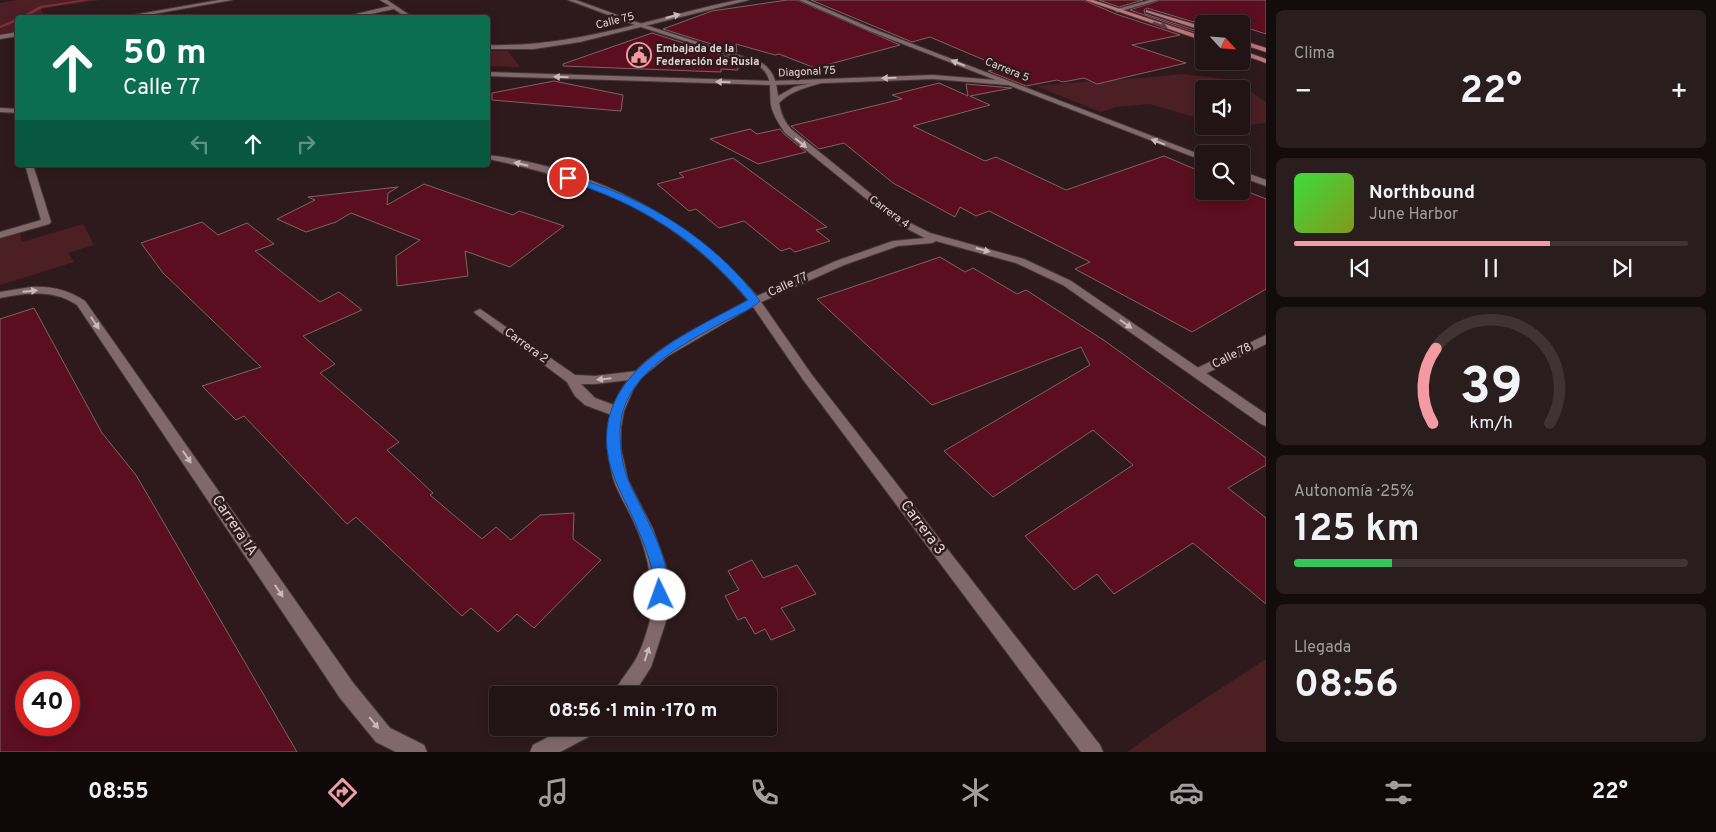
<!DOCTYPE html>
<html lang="es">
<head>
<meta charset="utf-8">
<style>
	body { margin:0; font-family:Overpass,sans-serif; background:#2a1d1e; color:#f1f3f6; height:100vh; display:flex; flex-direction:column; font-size:19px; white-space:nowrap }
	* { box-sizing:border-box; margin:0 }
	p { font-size:16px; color:#a29ea0 }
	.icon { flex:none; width:28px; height:28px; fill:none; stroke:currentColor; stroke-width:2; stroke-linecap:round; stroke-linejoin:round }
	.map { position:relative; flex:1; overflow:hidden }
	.sheet { display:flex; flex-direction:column; gap:10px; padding:10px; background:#130b0c; width:450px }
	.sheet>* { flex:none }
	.top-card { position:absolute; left:15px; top:15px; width:475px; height:152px; border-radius:5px; box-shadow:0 2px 12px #0003,0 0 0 1px #3f3334; background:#0b6e4f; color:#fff; overflow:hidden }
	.needle { width:32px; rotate:116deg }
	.fabs { position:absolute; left:1195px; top:15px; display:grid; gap:10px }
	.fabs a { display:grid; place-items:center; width:55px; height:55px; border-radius:5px; background:#221415; box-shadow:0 2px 12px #0003,0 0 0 1px #3f3334; font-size:25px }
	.speed { position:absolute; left:15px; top:671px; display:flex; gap:10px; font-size:25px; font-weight:700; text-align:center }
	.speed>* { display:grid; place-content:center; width:65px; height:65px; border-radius:50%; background:#221415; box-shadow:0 2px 12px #0003,0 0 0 1px #3f3334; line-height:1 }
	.speed .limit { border:8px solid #d22; background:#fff; color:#111 }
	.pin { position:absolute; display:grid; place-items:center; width:42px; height:42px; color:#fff; margin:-21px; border:2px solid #fff; border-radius:50%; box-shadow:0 1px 5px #0007 }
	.me { position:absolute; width:55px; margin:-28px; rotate:357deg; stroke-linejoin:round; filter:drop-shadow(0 0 4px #0008) }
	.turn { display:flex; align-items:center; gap:18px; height:105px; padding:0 25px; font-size:22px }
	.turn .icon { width:65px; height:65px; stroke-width:2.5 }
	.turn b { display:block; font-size:35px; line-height:42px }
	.lanes { display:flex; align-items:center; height:48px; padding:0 25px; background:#0003; justify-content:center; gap:25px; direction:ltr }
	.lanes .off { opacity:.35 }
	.big { font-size:38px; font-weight:700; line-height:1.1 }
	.sheet .card { flex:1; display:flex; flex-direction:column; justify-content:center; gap:8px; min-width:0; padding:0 18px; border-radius:8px; background:#2a1d1e }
	.sheet .dial { align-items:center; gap:0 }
	.dial svg { height:130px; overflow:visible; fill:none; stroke:#3f3334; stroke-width:7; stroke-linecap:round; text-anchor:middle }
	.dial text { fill:#f1f3f6; stroke:none }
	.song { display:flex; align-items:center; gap:15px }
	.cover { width:60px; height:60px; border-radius:8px; background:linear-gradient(135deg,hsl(120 70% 55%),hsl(70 70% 35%)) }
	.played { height:5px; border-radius:2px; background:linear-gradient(90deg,#f49aa3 65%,#3f3334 65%) }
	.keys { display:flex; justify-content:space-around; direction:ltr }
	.heat { display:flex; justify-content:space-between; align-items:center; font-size:28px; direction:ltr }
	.charge { height:8px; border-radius:4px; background:linear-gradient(90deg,#34c759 25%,#3f3334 0) }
	.trip { position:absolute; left:489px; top:686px; width:288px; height:50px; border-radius:5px; background:#221415; box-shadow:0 2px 12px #0003,0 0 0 1px #3f3334; font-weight:700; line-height:50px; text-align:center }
	.dock { display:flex; height:80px; justify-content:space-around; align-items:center; background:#0e0808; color:#a29ea0 }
	.dock .icon { width:35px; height:35px }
	.dock .on { color:#f49aa3 }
	.dock b { font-size:22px; color:#f1f3f6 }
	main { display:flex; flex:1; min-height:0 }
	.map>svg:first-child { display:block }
</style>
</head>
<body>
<main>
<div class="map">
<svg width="1266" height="752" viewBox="0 0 1266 752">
	<rect width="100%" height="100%" fill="#2e1a1c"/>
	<g fill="#4c1f25">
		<polygon points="17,0 100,0 41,9 44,17 18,18 17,32 0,35 0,3"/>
		<polygon points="488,51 508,51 520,67 488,66"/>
		<path d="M1181,74L1244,81L1243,86L1266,102V123L1241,126V89H1204V120L1150,104L1116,107L1101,112L1036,86C1085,81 1133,80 1181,74Z"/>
		<polygon points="83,224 94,245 68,253 74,262 0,285 0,239 20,233 22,242"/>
		<polygon points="1266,659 1266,752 1127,752 1171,721"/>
	</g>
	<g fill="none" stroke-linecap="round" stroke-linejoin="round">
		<g fill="#7d2f3b" fill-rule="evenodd">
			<polygon points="81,0 90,0 42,8 24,18 18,18 40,6"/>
			<polygon points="17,18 18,21 0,28 0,26"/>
		</g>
	</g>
	<g fill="#5b0e1f" stroke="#7c6465" fill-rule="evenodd">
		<polygon points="787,0 797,0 900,45 815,68 779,54 775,55 736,44 737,52 663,29 712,11"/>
		<polygon points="811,0 1083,0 1116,14 1180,35 1132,45 1186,63 1097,84 1084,78 1063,82 1057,80 1026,86 988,71 1003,68 930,37 912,42"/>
		<polygon points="1099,0 1143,0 1119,7"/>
		<polygon points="1161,0 1266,0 1266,34 1241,26 1241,24 1204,25 1147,8 1144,10 1145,14 1198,31 1194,32 1130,10"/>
		<polygon points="652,33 737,60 738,70 721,69 721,72 563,66 563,64"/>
		<polygon points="554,81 623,95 621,111 492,100 492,93"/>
		<polygon points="939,83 968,96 966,84 1012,88 970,96 990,105 913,126 985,161 996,157 1066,190 1164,156 1204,173 1204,191 1241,191 1241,189 1266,199 1266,289 1192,332 1075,269 1090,262 989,211 976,216 960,207 955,217 893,183 844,143 819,149 791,126 902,99 892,95"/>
		<polygon points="750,129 757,134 780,129 784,134 806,152 758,164 710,139"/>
		<polygon points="733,158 827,227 816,230 830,241 795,252 790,248 781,251 744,221 719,228 696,209 689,211 657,184 684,177 679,173"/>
		<polygon points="424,184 513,215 519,211 564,226 510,267 465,251 468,276 397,286 396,256 420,240 351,213 336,222 306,232 277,219 315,200 308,197 398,187 388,193 387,205"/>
		<polygon points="202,222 218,235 247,223 274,244 255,251 320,302 339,292 362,310 303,336 335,364 320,373 399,442 387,450 433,493 430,495 482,539 496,527 511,540 540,515 574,513 573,539 601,560 534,628 517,614 498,632 471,608 462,616 356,517 347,524 244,416 236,420 202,386 261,367 163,273 141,243"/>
		<polygon points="940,257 965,272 973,268 1017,294 1026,290 1105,341 1266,458 1266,465 1228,488 1266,518 1266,604 1193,543 1114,594 1097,574 1074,590 1025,536 1133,465 1093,430 993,497 944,451 1090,365 1081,347 932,405 817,299"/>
		<path d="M34,308L102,433L136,475L297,752H0V319ZM26,682H69V725H26Z"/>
		<polygon points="752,560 763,578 797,565 816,594 781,608 795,630 771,640 765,629 755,634 745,617 738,620 725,596 739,590 728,571"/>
	</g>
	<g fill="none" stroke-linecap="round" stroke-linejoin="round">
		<defs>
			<g id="minor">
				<polygon points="219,0 232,0 131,18 116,18"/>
				<polygon points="380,0 387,0 414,18 407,18 394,9 352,18 339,18 390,6"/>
				<path d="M738,0H749L580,42L534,49H488V45C574,48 655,17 738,0Z"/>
				<polygon points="18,32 18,36 0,39 0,35"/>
				<polygon points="488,72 772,81 933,75 1007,81 1010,83 1007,85 933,79 772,85 488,76"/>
				<polygon points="25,165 33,165 51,222 49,224 0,238 0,232 41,220"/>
				<polygon points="755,298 759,299 812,375 1100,745 1103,752 1081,752 804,381 749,301"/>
				<polygon points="480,309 575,375 595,376 637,371 641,372 643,375 641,378 637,379 595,384 581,384 595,398 622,408 624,411 622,414 617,416 609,414 585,405 575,396 567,382 476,314 474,312"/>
				<polygon points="1266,335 1266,344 1201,376 1197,377 1191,373 1193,370"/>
			</g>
			<g id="tertiary">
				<path d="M568,0H576L642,24L760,62C774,70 776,81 778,96L794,87L825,80V82C809,87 791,90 779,103C781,114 784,121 791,129L902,219L930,233L1024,259L1071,281L1266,414V426L1261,424L1063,285L1016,263L936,241L932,243L898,246L844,265L759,303L668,356L641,378L633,390L624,411L621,427V449L628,480L653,529L666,566L670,609L651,667L633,695H613C619,681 630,670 637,657C643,646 650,623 652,610C653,604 652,597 651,591C650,563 643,541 631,516C625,504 617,491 613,478C585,371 673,343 748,300C677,215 595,181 488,159V155C593,168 687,216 757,296L836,261L893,241L925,238L896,223L785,133C779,124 773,115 771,105C769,88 774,75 756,64L638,26Z"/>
				<polygon points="799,0 806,0 871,28 1204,156 1204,161 867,30"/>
				<polygon points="0,108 18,109 18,113 0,112"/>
				<polygon points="1241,171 1266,180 1266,186 1241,177"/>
				<path d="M31,287C51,286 68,290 85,301L354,684L390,728L424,745L427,752H396L376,742L340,698L77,305C53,289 27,293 0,298V292Z"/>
				<polygon points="566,728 595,728 592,735 560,752 530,752 533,745"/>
			</g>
			<polygon id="secondary" points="1150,0 1159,0 1117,12 1114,10"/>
			<g id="primary">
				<polygon points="1085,0 1093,0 1204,37 1204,41"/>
				<polygon points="1146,10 1204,27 1204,31 1146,12"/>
				<polygon points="1241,40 1266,48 1266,52 1241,44"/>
				<polygon points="1241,50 1266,59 1266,63 1241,54"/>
			</g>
		</defs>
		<use href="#minor" stroke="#463738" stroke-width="2"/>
		<use href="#tertiary" stroke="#463738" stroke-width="2"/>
		<use href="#secondary" stroke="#463738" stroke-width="2"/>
		<use href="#primary" stroke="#463738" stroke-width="2"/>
		<use href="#minor" fill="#81696b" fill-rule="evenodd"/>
		<use href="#tertiary" fill="#81696b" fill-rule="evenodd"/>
		<use href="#secondary" fill="#81696b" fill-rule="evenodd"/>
		<use href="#primary" fill="#c4727c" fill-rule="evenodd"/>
	</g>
	<defs><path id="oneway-solid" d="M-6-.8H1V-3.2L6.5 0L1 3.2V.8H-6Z" transform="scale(1.25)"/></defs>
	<g fill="#cab9ba">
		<use href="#oneway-solid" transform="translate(673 16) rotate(-15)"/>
		<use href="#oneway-solid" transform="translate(958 63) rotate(-158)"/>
		<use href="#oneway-solid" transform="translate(561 77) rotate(-178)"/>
		<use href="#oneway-solid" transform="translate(889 78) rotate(178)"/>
		<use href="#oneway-solid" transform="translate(723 82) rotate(-178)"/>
		<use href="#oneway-solid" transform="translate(1158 142) rotate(-159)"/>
		<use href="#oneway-solid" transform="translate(801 143) rotate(39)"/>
		<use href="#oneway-solid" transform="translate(521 164) rotate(-167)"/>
		<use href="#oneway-solid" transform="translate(983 250) rotate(15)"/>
		<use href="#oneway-solid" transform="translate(30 291) rotate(-5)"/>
		<use href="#oneway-solid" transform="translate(95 323) rotate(56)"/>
		<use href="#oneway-solid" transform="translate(1126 324) rotate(35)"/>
		<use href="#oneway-solid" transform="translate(604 379) rotate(174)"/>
		<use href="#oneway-solid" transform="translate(187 457) rotate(56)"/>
		<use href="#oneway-solid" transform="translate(279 591) rotate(56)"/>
		<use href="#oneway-solid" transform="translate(647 654) rotate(-72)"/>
		<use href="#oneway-solid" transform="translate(374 723) rotate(51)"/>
	</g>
	<use fill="#62393e" href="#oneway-solid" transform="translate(1160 25) rotate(19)"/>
	<path fill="#1a73e8" stroke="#114b97" d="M568,176C642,195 714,239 760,301C752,309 737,315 727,320C684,344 622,373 620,430C620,447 622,466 629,482C641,510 679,570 665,600L660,602L654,600C650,589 653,577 651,566C648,554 643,541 638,530C628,503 610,479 607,449C599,368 690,332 748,300C697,239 641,204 565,180V177Z"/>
	<defs>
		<symbol id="civic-ring" viewBox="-11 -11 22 22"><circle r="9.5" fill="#2e1a1c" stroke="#f49aa3" stroke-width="1.5"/><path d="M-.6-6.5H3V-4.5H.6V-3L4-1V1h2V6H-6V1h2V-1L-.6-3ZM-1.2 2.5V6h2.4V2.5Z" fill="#f49aa3"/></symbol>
	</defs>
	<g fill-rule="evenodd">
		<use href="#civic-ring" x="625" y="41" width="28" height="28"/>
	</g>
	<g text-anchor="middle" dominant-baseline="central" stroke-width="5" stroke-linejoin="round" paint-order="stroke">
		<g font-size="11" fill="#e2d4d4" stroke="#2e1a1c">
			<text transform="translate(615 21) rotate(-14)">Calle 75</text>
			<text transform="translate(1007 70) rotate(22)">Carrera 5</text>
			<text transform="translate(807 72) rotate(-3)">Diagonal 75</text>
			<text transform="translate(889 212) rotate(36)">Carrera 4</text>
		</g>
		<g font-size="11" font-weight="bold" fill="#e2d4d4" stroke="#2e1a1c" text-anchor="start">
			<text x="656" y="49">Embajada de la<tspan x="656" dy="13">Federación de Rusia</tspan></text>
		</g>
		<g font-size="12" fill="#e2d4d4" stroke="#2e1a1c">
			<text transform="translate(788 285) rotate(-25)">Calle 77</text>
			<text transform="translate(526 346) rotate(36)">Carrera 2</text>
			<text transform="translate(1232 356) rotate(-27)">Calle 78</text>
		</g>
		<g font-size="15" fill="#e2d4d4" stroke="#2e1a1c">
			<text transform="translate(234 526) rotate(56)">Carrera 1A</text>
			<text transform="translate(922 528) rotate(53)">Carrera 3</text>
		</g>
	</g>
</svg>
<div class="fabs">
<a><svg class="needle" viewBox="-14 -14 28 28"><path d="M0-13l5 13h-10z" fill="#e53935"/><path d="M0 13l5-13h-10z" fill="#a29ea0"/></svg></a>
<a><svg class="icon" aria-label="sound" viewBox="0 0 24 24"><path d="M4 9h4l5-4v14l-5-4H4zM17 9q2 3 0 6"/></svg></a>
<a><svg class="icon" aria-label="search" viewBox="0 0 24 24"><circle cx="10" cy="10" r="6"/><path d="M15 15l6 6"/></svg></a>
</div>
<div class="speed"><div class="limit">40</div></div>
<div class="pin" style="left:568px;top:178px;background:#d93025"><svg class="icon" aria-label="arrive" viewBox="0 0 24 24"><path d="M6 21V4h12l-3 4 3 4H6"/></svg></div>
<svg class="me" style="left:660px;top:595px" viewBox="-20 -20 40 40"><circle r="19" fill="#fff"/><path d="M0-13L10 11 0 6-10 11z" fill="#1a73e8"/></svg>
<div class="trip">08:56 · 1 min · 170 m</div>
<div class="top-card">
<div class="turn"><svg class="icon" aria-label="ahead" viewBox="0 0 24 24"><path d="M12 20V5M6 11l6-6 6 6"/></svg><div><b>50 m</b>Calle 77</div></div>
<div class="lanes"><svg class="icon off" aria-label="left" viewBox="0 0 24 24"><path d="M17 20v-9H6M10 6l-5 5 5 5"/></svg><svg class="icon" aria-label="ahead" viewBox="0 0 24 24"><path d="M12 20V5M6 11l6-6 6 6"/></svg><svg class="icon off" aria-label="right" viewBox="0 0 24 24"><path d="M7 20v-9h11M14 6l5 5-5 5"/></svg></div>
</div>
</div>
<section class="sheet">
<div class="card"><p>Clima</p>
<div class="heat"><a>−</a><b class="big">22°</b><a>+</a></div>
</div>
<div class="card">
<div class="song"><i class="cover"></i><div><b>Northbound</b><p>June Harbor</p></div></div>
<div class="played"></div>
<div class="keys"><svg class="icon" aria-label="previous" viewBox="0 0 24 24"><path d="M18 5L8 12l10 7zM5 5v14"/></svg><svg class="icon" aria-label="pause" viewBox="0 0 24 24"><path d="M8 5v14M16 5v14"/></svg><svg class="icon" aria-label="next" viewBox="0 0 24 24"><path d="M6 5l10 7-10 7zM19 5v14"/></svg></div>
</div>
<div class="card dial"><svg viewBox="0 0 100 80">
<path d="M14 69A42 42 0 1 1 86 69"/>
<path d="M14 69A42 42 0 0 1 16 23" stroke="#f49aa3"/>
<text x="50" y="56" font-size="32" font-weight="700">39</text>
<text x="50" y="72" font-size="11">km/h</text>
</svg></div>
<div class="card"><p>Autonomía · 25%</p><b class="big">125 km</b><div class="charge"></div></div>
<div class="card"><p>Llegada</p><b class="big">08:56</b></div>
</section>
</main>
<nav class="dock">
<b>08:55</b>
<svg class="icon on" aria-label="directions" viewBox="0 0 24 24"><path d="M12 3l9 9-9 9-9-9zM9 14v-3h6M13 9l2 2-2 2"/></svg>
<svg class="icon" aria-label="music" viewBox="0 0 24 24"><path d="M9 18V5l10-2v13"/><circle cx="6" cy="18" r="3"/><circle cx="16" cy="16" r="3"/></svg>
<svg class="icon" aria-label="phone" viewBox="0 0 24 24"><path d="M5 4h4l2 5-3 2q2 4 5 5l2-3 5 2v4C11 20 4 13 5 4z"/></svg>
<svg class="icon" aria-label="climate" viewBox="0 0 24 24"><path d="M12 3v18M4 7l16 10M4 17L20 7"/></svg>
<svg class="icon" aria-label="car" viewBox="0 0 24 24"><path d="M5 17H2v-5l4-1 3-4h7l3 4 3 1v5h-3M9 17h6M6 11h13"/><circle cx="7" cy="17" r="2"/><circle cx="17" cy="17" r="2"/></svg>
<svg class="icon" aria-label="filters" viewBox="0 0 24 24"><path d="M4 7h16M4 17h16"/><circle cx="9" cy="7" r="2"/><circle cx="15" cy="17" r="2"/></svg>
<b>22°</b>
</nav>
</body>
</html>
